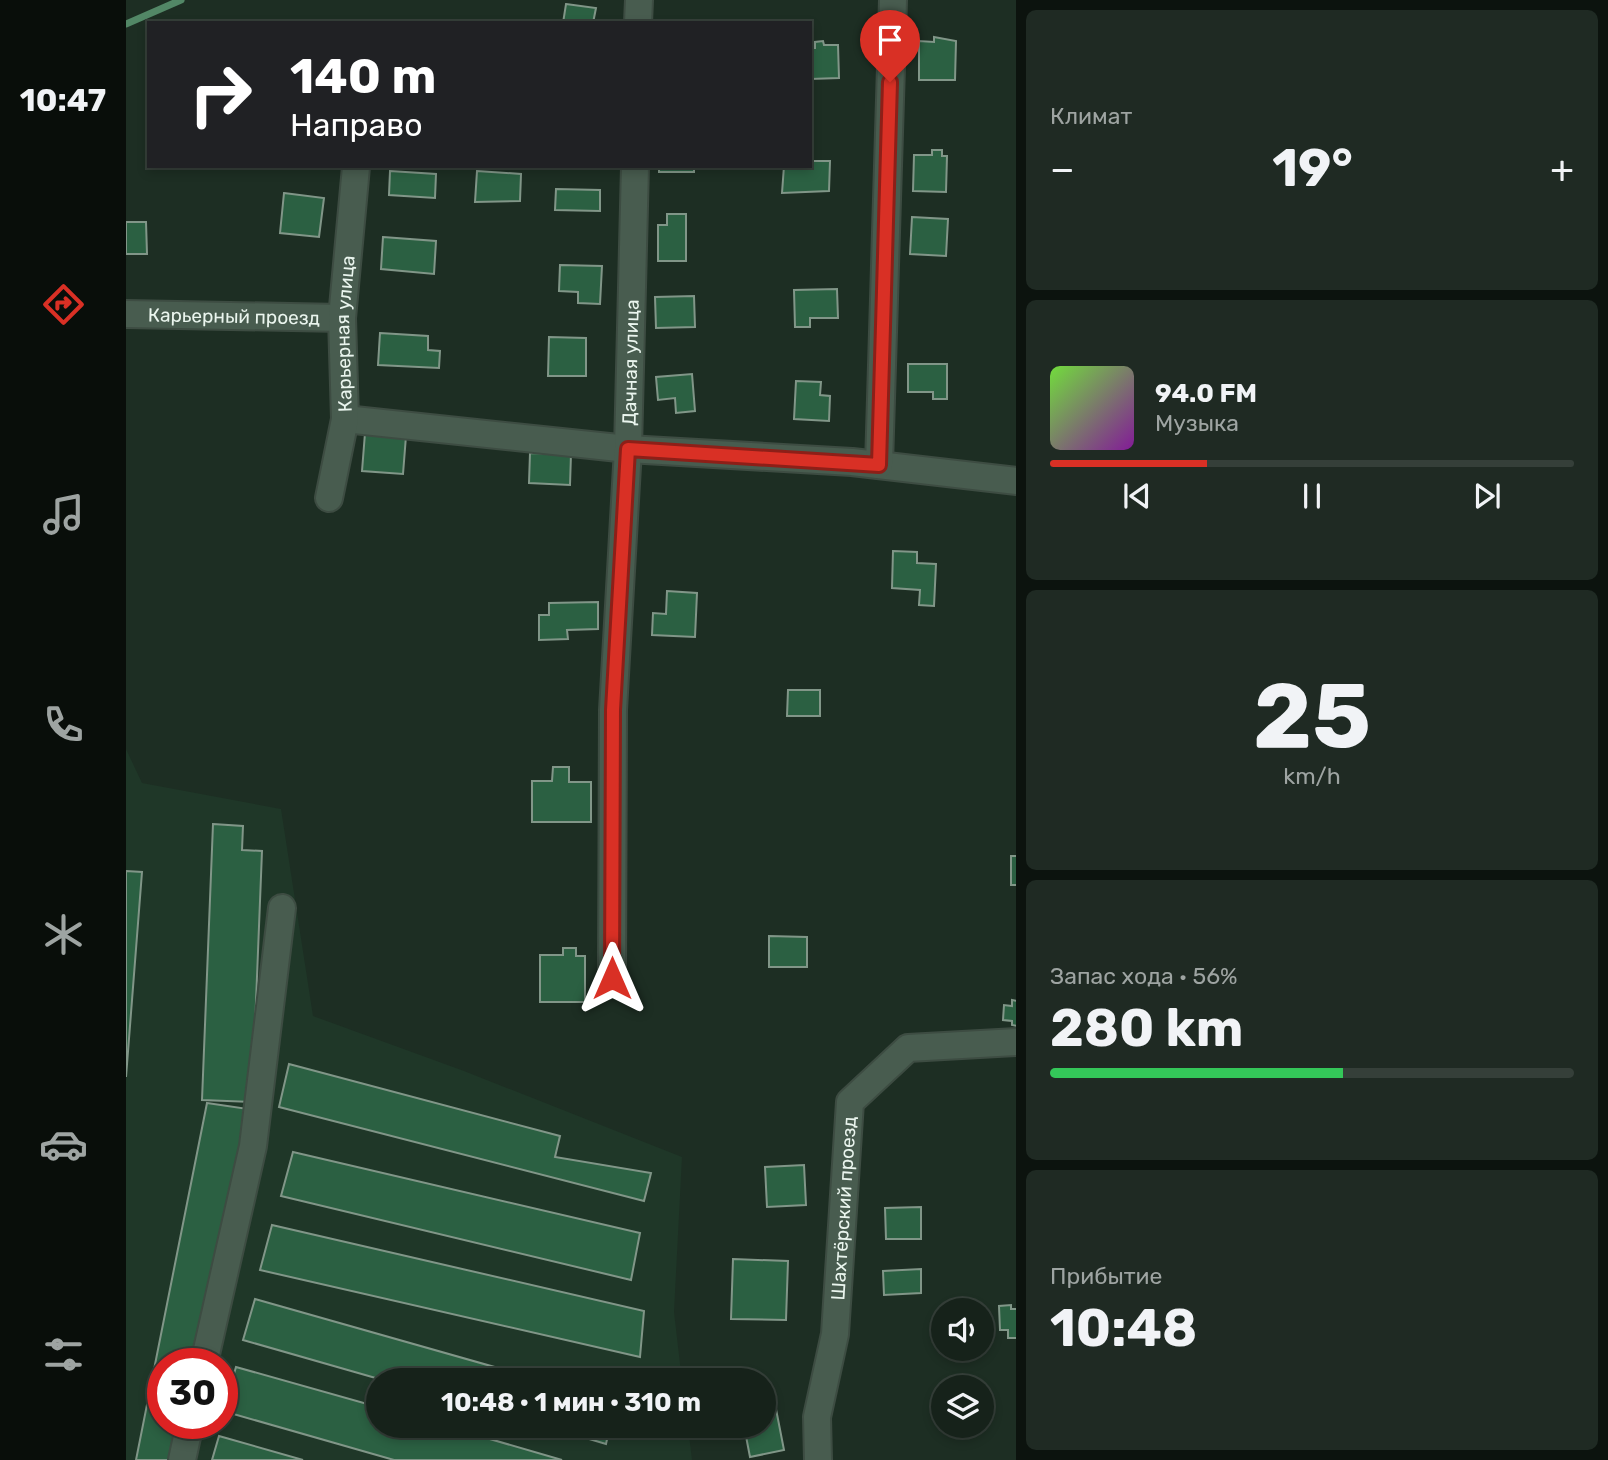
<!DOCTYPE html>
<html lang="ru">
<head>
<meta charset="utf-8">
<style>
	body { margin:0; font-family:Rubik,sans-serif; background:#1f2a23; color:#f1f3f6; height:100vh; display:flex; flex-direction:column; font-size:26px; white-space:nowrap }
	* { box-sizing:border-box; margin:0 }
	p { font-size:23px; color:#9ea4a2 }
	.icon { flex:none; width:38px; height:38px; fill:none; stroke:currentColor; stroke-width:2; stroke-linecap:round; stroke-linejoin:round }
	.map { position:relative; flex:1; overflow:hidden }
	.side { display:flex; flex-direction:column; gap:10px; padding:10px; background:#0c130e; width:592px }
	.side>* { flex:none }
	.banner { position:absolute; left:21px; top:21px; width:665px; height:147px; border-radius:0px; box-shadow:0 4px 10px #0003,0 0 0 2px #353f39; background:#202124; color:#fff; overflow:hidden }
	.fabs { position:absolute; left:805px; top:1298px; display:grid; gap:14px }
	.fabs a { display:grid; place-items:center; width:63px; height:63px; border-radius:50%; background:#16221a; box-shadow:0 4px 10px #0003,0 0 0 2px #353f39; font-size:35px }
	.speed { position:absolute; left:21px; top:1348px; display:flex; gap:14px; font-size:35px; font-weight:700; text-align:center }
	.speed>* { display:grid; place-content:center; width:91px; height:91px; border-radius:50%; background:#16221a; box-shadow:0 4px 10px #0003,0 0 0 2px #353f39; line-height:1 }
	.speed .limit { border:10px solid #d22; background:#fff; color:#111 }
	.pin { position:absolute; display:grid; place-items:center; width:60px; height:60px; color:#fff; margin:-72px -30px; border-radius:50% 50% 50% 0; rotate:-45deg; box-shadow:0 0 7px #0007 }
	.pin .icon { rotate:45deg }
	.me { position:absolute; width:77px; margin:-38px; rotate:0deg; stroke-linejoin:round; filter:drop-shadow(0 0 5px #0008) }
	.turn { display:flex; align-items:center; gap:24px; height:147px; padding:0 28px; font-size:32px }
	.turn .icon { width:91px; height:91px; stroke-width:2.5 }
	.turn b { display:block; font-size:49px; line-height:60px }
	.big { font-size:52px; font-weight:700; line-height:1.1 }
	.side .tile { flex:1; display:flex; flex-direction:column; justify-content:center; gap:10px; min-width:0; padding:0 24px; border-radius:10px; background:#1f2a23 }
	.side .dial { align-items:center; gap:0 }
	.dial b { font-size:91px; line-height:1 }
	.song { display:flex; align-items:center; gap:21px }
	.cover { width:84px; height:84px; border-radius:10px; background:linear-gradient(135deg,hsl(100 70% 55%),hsl(290 70% 35%)) }
	.played { height:7px; border-radius:4px; background:linear-gradient(90deg,#d93025 30%,#353f39 30%) }
	.keys { display:flex; justify-content:space-around; direction:ltr }
	.heat { display:flex; justify-content:space-between; align-items:center; font-size:38px; direction:ltr }
	.charge { height:10px; border-radius:5px; background:linear-gradient(90deg,#34c759 56%,#353f39 0) }
	.trip { position:absolute; left:240px; top:1368px; width:410px; height:70px; border-radius:35px; background:#16221a; box-shadow:0 4px 10px #0003,0 0 0 2px #353f39; font-weight:700; line-height:70px; text-align:center }
	main { display:flex; flex:1; min-height:0 }
	.tab-bar { display:flex; flex-direction:column; width:126px; justify-content:space-around; align-items:center; background:#090e0a; color:#9ea4a2 }
	.tab-bar .icon { width:49px; height:49px }
	.tab-bar .active { color:#d93025 }
	.tab-bar b { font-size:32px; color:#f1f3f6 }
	.map>svg:first-child { display:block }
</style>
</head>
<body>
<main>
<nav class="tab-bar">
<b>10:47</b>
<svg class="icon active" aria-label="directions" viewBox="0 0 24 24"><path d="M12 3l9 9-9 9-9-9zM9 14v-3h6M13 9l2 2-2 2"/></svg>
<svg class="icon" aria-label="music" viewBox="0 0 24 24"><path d="M9 18V5l10-2v13"/><circle cx="6" cy="18" r="3"/><circle cx="16" cy="16" r="3"/></svg>
<svg class="icon" aria-label="phone" viewBox="0 0 24 24"><path d="M5 4h4l2 5-3 2q2 4 5 5l2-3 5 2v4C11 20 4 13 5 4z"/></svg>
<svg class="icon" aria-label="climate" viewBox="0 0 24 24"><path d="M12 3v18M4 7l16 10M4 17L20 7"/></svg>
<svg class="icon" aria-label="car" viewBox="0 0 24 24"><path d="M5 17H2v-5l4-1 3-4h7l3 4 3 1v5h-3M9 17h6M6 11h13"/><circle cx="7" cy="17" r="2"/><circle cx="17" cy="17" r="2"/></svg>
<svg class="icon" aria-label="filters" viewBox="0 0 24 24"><path d="M4 7h16M4 17h16"/><circle cx="9" cy="7" r="2"/><circle cx="15" cy="17" r="2"/></svg>
</nav>
<div class="map">
<svg width="891" height="1460" viewBox="0 0 891 1460">
	<rect width="100%" height="100%" fill="#1d2e23"/>
	<path fill="#1f3728" fill-rule="evenodd" d="M0,749L16,783L155,809L187,1016L338,1071L556,1157L548,1312L556,1381H252V1426H562L566,1460H0ZM37,1363H96V1423H37Z"/>
	<g fill="none" stroke-linecap="round" stroke-linejoin="round">
		<polyline stroke="#528766" stroke-width="7" points="0,24 55,0"/>
	</g>
	<g fill="#2b6042" stroke="#819688" stroke-width="2">
		<polygon points="440,4 470,8 467,23 437,23"/>
		<polygon points="808,37 830,41 829,80 793,80 793,41 808,42"/>
		<polygon points="697,41 698,45 712,45 713,78 684,79 684,48 689,48 689,42"/>
		<polygon points="806,150 816,150 816,156 821,156 820,192 787,191 788,155 806,155"/>
		<polygon points="684,161 704,161 703,191 656,193 658,166 684,166"/>
		<rect x="533" y="166" width="35" height="6"/>
		<polygon points="264,171 310,174 309,198 263,195"/>
		<polygon points="351,171 395,174 394,201 349,202"/>
		<polygon points="430,189 474,190 474,211 429,210"/>
		<polygon points="158,193 198,198 193,237 154,233"/>
		<polygon points="541,214 560,214 560,261 532,261 532,225 541,225"/>
		<polygon points="786,217 822,219 820,256 784,254"/>
		<polygon points="0,222 20,222 21,254 0,254"/>
		<polygon points="257,237 310,241 308,274 255,269"/>
		<polygon points="434,265 476,266 474,304 452,303 452,292 433,291"/>
		<polygon points="711,289 712,318 684,318 684,327 669,327 668,290"/>
		<polygon points="568,296 569,327 530,328 529,297"/>
		<polygon points="254,333 302,336 302,350 314,351 313,368 252,365"/>
		<polygon points="423,337 460,338 460,376 422,376"/>
		<polygon points="782,364 821,364 821,399 807,399 807,392 782,392"/>
		<polygon points="566,374 569,411 550,413 549,398 532,400 530,377"/>
		<polygon points="670,381 695,382 694,395 704,396 703,421 668,419"/>
		<polygon points="239,433 280,436 277,474 236,471"/>
		<polygon points="404,453 445,454 444,485 403,483"/>
		<polygon points="767,551 791,552 791,563 810,564 808,606 793,605 794,590 766,588"/>
		<polygon points="541,591 571,593 569,637 526,635 527,613 540,614"/>
		<polygon points="472,602 472,629 441,630 442,639 413,640 413,615 423,615 423,603"/>
		<polygon points="662,690 694,690 694,716 661,716"/>
		<polygon points="427,767 443,767 443,782 465,782 465,822 406,822 406,781 426,781"/>
		<polygon points="87,824 117,826 116,850 136,851 126,1102 76,1100"/>
		<rect x="885" y="856" width="6" height="29"/>
		<polygon points="0,871 16,872 0,1077"/>
		<polygon points="643,936 681,937 681,967 643,967"/>
		<polygon points="437,948 450,948 450,956 459,956 459,1002 414,1002 414,955 437,955"/>
		<polygon points="886,1000 891,1001 891,1026 886,1025 886,1021 877,1020 878,1005 886,1006"/>
		<polygon points="163,1064 434,1136 429,1157 525,1173 518,1201 153,1107"/>
		<polygon points="81,1103 129,1110 77,1363 37,1363 37,1423 65,1423 57,1460 10,1460"/>
		<polygon points="167,1152 514,1233 505,1280 155,1196"/>
		<polygon points="678,1165 680,1205 641,1207 639,1167"/>
		<polygon points="795,1207 795,1239 760,1239 759,1208"/>
		<polygon points="146,1225 518,1311 514,1357 134,1270"/>
		<polygon points="607,1259 662,1261 660,1320 605,1319"/>
		<polygon points="795,1269 795,1293 758,1295 757,1271"/>
		<polygon points="129,1299 418,1381 260,1381 117,1340"/>
		<polygon points="885,1305 885,1309 891,1309 891,1338 882,1338 882,1330 874,1330 873,1306"/>
		<polygon points="110,1367 252,1407 252,1426 319,1426 436,1460 268,1460 97,1411"/>
		<polygon points="637,1409 650,1409 658,1450 624,1457 618,1426 637,1426"/>
		<polygon points="419,1426 484,1426 480,1444"/>
		<polygon points="93,1436 177,1460 86,1460"/>
	</g>
	<g fill="none" stroke-linecap="round" stroke-linejoin="round">
		<defs>
			<g id="minor">
				<polyline points="512,23 513,0"/>
				<path id="s1" d="M0,314L216,318"/>
				<polyline points="219,419 502,449 726,462 891,481"/>
				<polyline points="753,465 767,0"/>
				<path id="s2" d="M203,498L219,419L216,318L230,167"/>
				<path id="s3" d="M486,978L487,710L502,449L509,166"/>
				<polyline points="78,1363 127,1146 156,908"/>
				<polyline points="56,1460 64,1423"/>
				<path id="s4" d="M692,1460L691,1417L709,1334L724,1102L782,1048L891,1042"/>
			</g>
		</defs>
		<use href="#minor" stroke="#3d4c42" stroke-width="30"/>
		<use href="#minor" stroke="#485c4f" stroke-width="26"/>
	</g>
	<g fill="none" stroke-linecap="round" stroke-linejoin="round">
		<defs>
			<polyline id="route" points="486,978 487,710 502,449 753,465 764,82"/>
		</defs>
		<use href="#route" stroke="#8d1f18" stroke-width="18"/>
		<use href="#route" stroke="#d93025" stroke-width="12"/>
	</g>
	<g text-anchor="middle" dominant-baseline="central" stroke-width="7" stroke-linejoin="round" paint-order="stroke">
		<g font-size="19" fill="#eaf5ee" stroke="#13251a">
			<text stroke="none"><textPath href="#s1" startOffset="108">Карьерный проезд</textPath></text>
			<text stroke="none"><textPath href="#s2" startOffset="166">Карьерная улица</textPath></text>
			<text stroke="none"><textPath href="#s3" startOffset="616">Дачная улица</textPath></text>
			<text stroke="none"><textPath href="#s4" startOffset="254">Шахтёрский проезд</textPath></text>
		</g>
	</g>
</svg>
<div class="fabs">
<a><svg class="icon" aria-label="sound" viewBox="0 0 24 24"><path d="M4 9h4l5-4v14l-5-4H4zM17 9q2 3 0 6"/></svg></a>
<a><svg class="icon" aria-label="layers" viewBox="0 0 24 24"><path d="M12 4l9 5-9 5-9-5zM3 14l9 5 9-5"/></svg></a>
</div>
<div class="speed"><div class="limit">30</div></div>
<div class="pin" style="left:764px;top:82px;background:#d93025"><svg class="icon" aria-label="arrive" viewBox="0 0 24 24"><path d="M6 21V4h12l-3 4 3 4H6"/></svg></div>
<svg class="me" style="left:486px;top:978px" viewBox="-20 -20 40 40"><path d="M0-17L14 15 0 8-14 15z" fill="#d93025" stroke="#fff" stroke-width="4"/></svg>
<div class="trip">10:48 · 1 мин · 310 m</div>
<div class="banner">
<div class="turn"><svg class="icon" aria-label="right" viewBox="0 0 24 24"><path d="M7 20v-9h11M14 6l5 5-5 5"/></svg><div><b>140 m</b>Направо</div></div>
</div>
</div>
<section class="side">
<div class="tile"><p>Климат</p>
<div class="heat"><a>−</a><b class="big">19°</b><a>+</a></div>
</div>
<div class="tile">
<div class="song"><i class="cover"></i><div><b>94.0 FM</b><p>Музыка</p></div></div>
<div class="played"></div>
<div class="keys"><svg class="icon" aria-label="previous" viewBox="0 0 24 24"><path d="M18 5L8 12l10 7zM5 5v14"/></svg><svg class="icon" aria-label="pause" viewBox="0 0 24 24"><path d="M8 5v14M16 5v14"/></svg><svg class="icon" aria-label="next" viewBox="0 0 24 24"><path d="M6 5l10 7-10 7zM19 5v14"/></svg></div>
</div>
<div class="tile dial"><b>25</b><p>km/h</p></div>
<div class="tile"><p>Запас хода · 56%</p><b class="big">280 km</b><div class="charge"></div></div>
<div class="tile"><p>Прибытие</p><b class="big">10:48</b></div>
</section>
</main>
</body>
</html>
